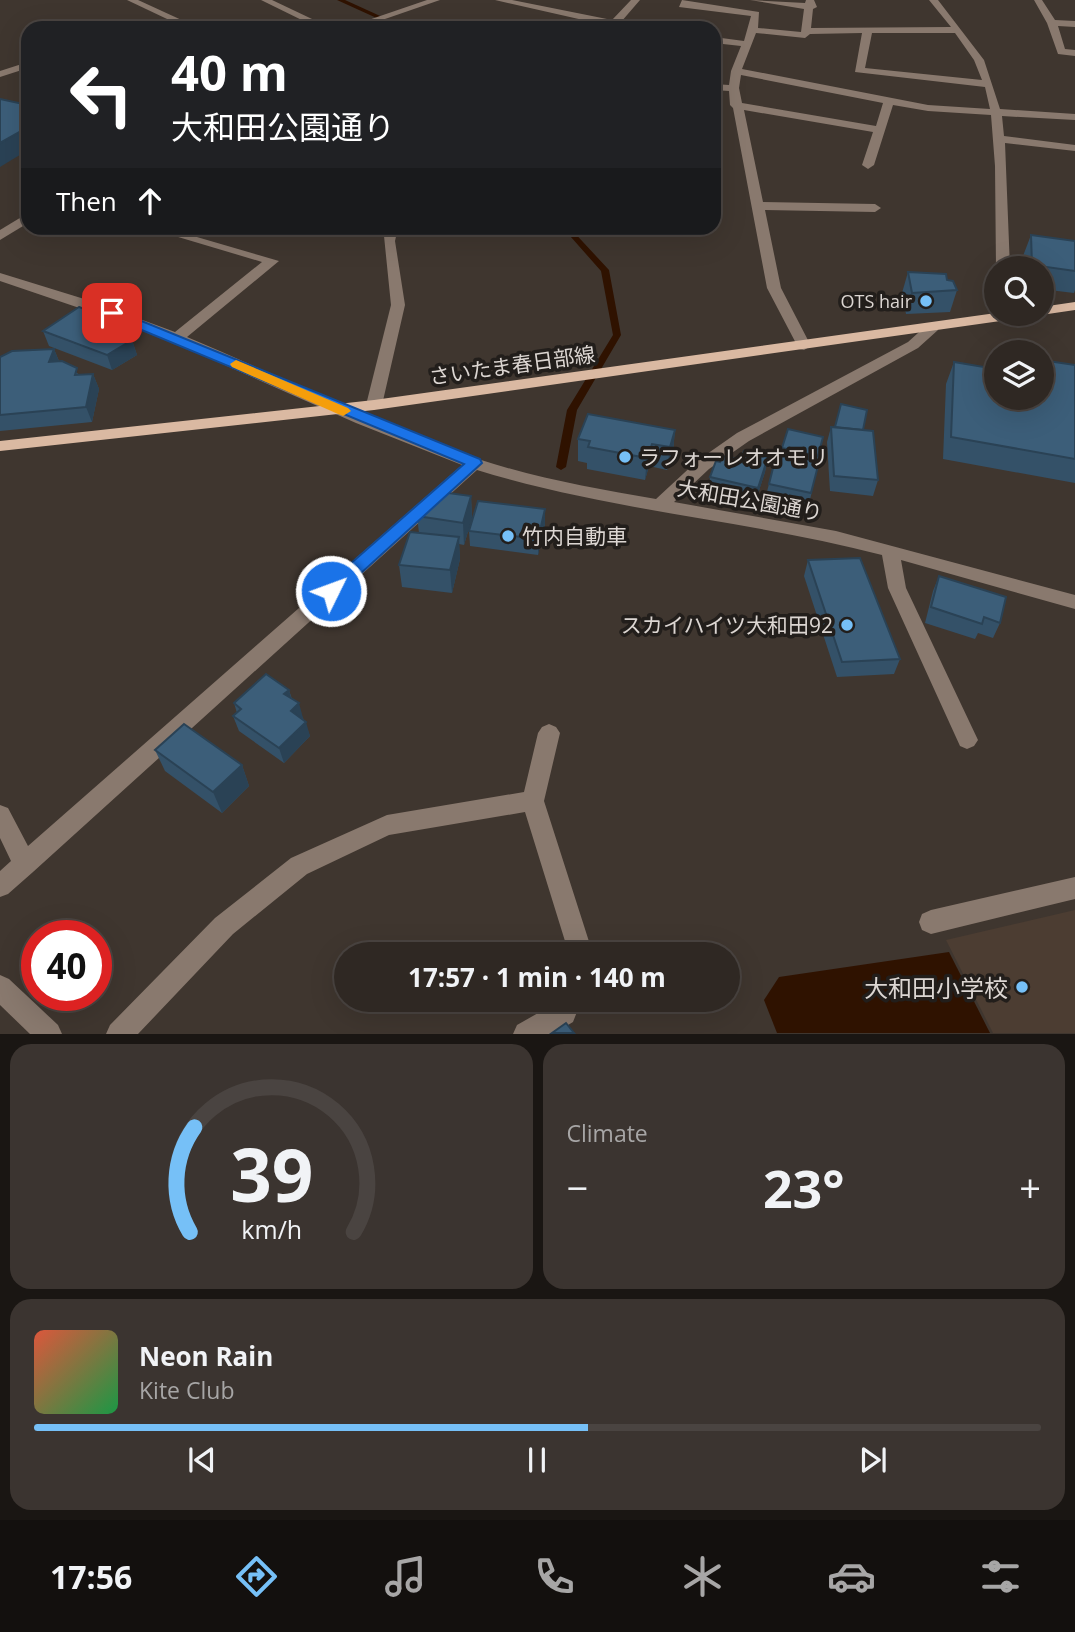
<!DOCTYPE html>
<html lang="en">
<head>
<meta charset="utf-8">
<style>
	body { margin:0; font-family:"Open Sans","Noto Sans JP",sans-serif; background:#3b3430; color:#f1f3f6; height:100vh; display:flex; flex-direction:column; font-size:26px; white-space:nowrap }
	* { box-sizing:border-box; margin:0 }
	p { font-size:23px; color:#a7a6a6 }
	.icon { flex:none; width:38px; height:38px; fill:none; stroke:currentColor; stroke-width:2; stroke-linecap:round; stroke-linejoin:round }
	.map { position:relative; height:1034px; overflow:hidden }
	.side { display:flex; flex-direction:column; gap:10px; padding:10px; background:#1a1613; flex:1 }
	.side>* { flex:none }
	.guide { position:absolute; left:21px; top:21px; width:700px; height:214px; border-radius:21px; box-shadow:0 7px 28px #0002,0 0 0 2px #4a4441; background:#202124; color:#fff; overflow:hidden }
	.tools { position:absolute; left:984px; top:256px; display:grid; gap:14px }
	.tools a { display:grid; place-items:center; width:70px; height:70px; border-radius:50%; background:#2f2823; box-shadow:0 7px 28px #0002,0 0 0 2px #4a4441; font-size:35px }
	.speed { position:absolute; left:21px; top:920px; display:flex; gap:14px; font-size:35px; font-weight:700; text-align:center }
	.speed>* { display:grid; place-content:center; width:91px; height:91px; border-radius:50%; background:#2f2823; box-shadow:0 7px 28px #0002,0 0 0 2px #4a4441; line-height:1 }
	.speed .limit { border:10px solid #d22; background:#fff; color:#111 }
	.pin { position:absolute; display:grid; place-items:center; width:60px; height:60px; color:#fff; margin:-30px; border-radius:14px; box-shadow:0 4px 10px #0006 }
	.me { position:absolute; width:77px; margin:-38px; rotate:48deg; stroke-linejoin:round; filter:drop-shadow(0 0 5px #0008) }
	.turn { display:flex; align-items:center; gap:24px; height:147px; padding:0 35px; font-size:32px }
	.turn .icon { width:91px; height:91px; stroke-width:2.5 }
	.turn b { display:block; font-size:49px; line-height:60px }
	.then { display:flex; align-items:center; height:66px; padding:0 35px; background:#0003; gap:14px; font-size:26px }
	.big { font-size:52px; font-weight:700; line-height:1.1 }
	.side .card { flex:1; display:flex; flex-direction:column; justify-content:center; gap:10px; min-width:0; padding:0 24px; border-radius:21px; background:#3b3430 }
	.side .dial { align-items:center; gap:0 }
	.dial svg { height:182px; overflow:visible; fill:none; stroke:#4a4441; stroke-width:7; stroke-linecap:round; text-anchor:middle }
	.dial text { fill:#f1f3f6; stroke:none }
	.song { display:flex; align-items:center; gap:21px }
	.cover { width:84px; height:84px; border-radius:10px; background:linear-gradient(135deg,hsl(10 70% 55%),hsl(140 70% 35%)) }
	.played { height:7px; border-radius:4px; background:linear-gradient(90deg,#76c0f7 55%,#4a4441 55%) }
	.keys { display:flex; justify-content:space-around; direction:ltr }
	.heat { display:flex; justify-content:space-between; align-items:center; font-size:38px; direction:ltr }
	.side .tiles { flex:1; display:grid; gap:10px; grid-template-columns:1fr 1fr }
	.card:last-child { grid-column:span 2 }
	.trip { position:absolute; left:334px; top:942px; width:406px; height:70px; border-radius:35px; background:#2f2823; box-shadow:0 7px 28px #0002,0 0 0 2px #4a4441; font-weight:700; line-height:70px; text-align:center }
	.tabs { display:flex; height:112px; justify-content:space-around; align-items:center; background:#13100e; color:#a7a6a6 }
	.tabs .icon { width:49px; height:49px }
	.tabs .active { color:#76c0f7 }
	.tabs b { font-size:32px; color:#f1f3f6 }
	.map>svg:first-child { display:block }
</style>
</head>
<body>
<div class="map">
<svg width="1075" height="1034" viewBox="0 0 1075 1034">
	<rect width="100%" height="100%" fill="#3f362f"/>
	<polygon fill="#4c3d32" points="1075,910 1075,1033 993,1033 946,940"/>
	<polygon fill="#2f1200" points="949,952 990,1033 777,1033 764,1000 779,977"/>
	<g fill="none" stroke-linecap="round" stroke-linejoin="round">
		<g fill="#2f1200" fill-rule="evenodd">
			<polygon points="337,0 345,0 389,20 372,28 364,28 381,20"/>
			<polygon points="563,228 570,228 609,270 621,335 577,410 566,467 561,470 556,467 567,410 613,335 601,271"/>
		</g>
		<g fill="#89796e" fill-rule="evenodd">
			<polygon points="127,0 138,0 199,28 186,28"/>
			<polygon points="261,0 272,0 331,28 318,28"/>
			<polygon points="427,0 440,0 359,28 345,28"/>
			<polygon points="495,0 512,0 612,20 631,0 640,0 621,22 641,28 614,27"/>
			<path d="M682,0L759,12L758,28L801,32L804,9L750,0L805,3L806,0H814L817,7L813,9L811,28L951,27L929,0H938L984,60L1000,109L1075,114V120L1002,116L1004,136L1075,145V151L1005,143L1010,268H996L995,166L991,115L928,111L893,105L874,165L868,169L862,165L873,132L744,110L763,202L875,204L881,208L875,212L765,210L781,288L811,346L804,350L799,349L767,288L733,108L730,105L729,91L714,90V84L729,85L731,71L741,46L714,43V37L744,41L751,16L679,7ZM756,33L805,38L810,34L862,33L855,72L985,87L990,109L928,105L742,69ZM872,33H955L974,60L982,80L865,68ZM741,75L883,103L876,126L742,103L739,88Z"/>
			<polygon points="1034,0 1042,0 1055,20 1075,21 1075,27 1058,26 1065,49 1075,50 1075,56 1058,54 1047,23"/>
			<polygon points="28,62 28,68 0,77 0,71"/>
			<polygon points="28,213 28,223 0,240 0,230"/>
			<path d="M148,228H166L279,261L187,337C284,378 379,425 478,459C536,478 596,489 656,499L697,461L737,433L908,342L928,324H938V330L918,348L749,441L709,469L674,502L836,531L1075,595V609L901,560L906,588L978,740L974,746L967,749L960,746L888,588L882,555C748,520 609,511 477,470L33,872L8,894L0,897V871L11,861L0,838V805L8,808L28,846L462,465L356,423L150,332L0,281V273L94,302L175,332L262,262Z"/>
			<polygon points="363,228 398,228 395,241 405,305 382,405 374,410 366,405 391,305 384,236"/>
			<polygon points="549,724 556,727 560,733 544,801 593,954 569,954 525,812 389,835 307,874 233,934 138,1034 106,1034 110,1025 215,918 291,858 387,815 524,792 538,733 542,727"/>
			<polygon points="1075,877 1075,899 931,934 922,930 919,922 922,914 931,910"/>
			<polygon points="0,975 9,979 58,1025 62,1034 30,1034 0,1005"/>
			<polygon points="556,999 582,999 573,1022 553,1034 513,1034 517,1025 554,1004"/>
		</g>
		<g fill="#dab9a2" fill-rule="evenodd">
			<polygon points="1075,302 1075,310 1041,315 1036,313 1041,313 1041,307"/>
			<polygon points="996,313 1035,313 1028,317 374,410 0,451 0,441 374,400"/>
		</g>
	</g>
	<g fill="#345168">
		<polygon points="1031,235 1075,241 1075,290 1074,293 1041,289 1041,268 1024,268 1023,256"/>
		<polygon points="908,272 947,280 957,290 950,312 906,314 902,293"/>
		<polygon points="105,330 132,340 137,355 112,370 49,346 43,331"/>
		<polygon points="54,349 59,361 80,375 93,374 99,389 92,422 0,431 0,357"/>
		<polygon points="954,362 996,397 1075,365 1075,483 943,459 946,384"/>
		<polygon points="831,427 863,430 878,480 873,496 830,491 827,442"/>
		<polygon points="788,429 823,437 817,461 819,462 808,508 765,499 769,484 781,453"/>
		<polygon points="675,430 673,452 667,470 649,466 645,480 587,469 587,463 578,461 578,439"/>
		<polygon points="768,457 765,472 755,503 708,492 710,477 720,462"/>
		<polygon points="471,496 472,518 464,545 459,544 460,559 452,593 402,587 399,565 419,533 417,516"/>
		<polygon points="545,509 545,524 538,555 470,546 469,531"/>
		<polygon points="808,560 900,659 894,674 837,677 804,576"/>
		<polygon points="939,576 1000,623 993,638 978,633 975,639 925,623 933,591"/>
		<polygon points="289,690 292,699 303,718 310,736 284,763 239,731 233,716 237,713 234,703"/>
		<polygon points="155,750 242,765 249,786 222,813 165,771"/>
	</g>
	<g fill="#2a4255">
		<polygon points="28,127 28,150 0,167 0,143"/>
		<polygon points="100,315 105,330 87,324"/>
		<polygon points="132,340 137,355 112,370 107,355"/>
		<polygon points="54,349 60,364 49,362"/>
		<polygon points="93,374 99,389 92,422 86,407"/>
		<polygon points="675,430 673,452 667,470 670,447"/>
		<polygon points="652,444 649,466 645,480 647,458"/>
		<polygon points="768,457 765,472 755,503 758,488"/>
		<polygon points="471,496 472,518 464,545 463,523"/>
		<polygon points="545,509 545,524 538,555 538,539"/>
		<polygon points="459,537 460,559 452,593 450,570"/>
		<polygon points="289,690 293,705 284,694"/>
		<polygon points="299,703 303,718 295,726 291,711"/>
		<polygon points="306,722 310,736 284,763 279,748"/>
		<polygon points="242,765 249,786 222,813 213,792"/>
	</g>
	<g fill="#3c5e79" stroke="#2a4255" stroke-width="2">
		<polygon points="0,99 28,105 28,127 0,143"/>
		<polygon points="1031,235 1075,241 1075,271 1032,265"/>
		<polygon points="908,272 946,274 947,280 953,281 957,290 912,293"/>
		<polygon points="79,307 100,315 87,324 132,340 107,355 43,331"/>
		<polygon points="54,349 49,362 62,361 77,368 75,375 93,374 86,407 0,415 0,357 12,351"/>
		<polygon points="1041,360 1075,365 1075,459 951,437 954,362 996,369 996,397 1041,397"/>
		<polygon points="841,404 867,410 863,430 835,427"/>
		<polygon points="588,414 675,430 670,447 652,444 647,458 588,447 590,441 578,439"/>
		<polygon points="831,427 873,431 878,480 834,476"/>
		<polygon points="788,429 823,437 818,456 782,448"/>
		<polygon points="744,451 768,457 758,488 710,477 716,461 720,462 722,456 741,460"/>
		<polygon points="777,452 819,462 811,493 769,484"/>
		<polygon points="441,492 471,496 463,523 417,516"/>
		<polygon points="478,501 545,509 538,539 469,531"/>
		<polygon points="410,532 459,537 450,570 399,565"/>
		<polygon points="860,558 900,659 842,662 808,560"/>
		<polygon points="939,576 1006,597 1000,623 984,617 982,624 931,607"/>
		<polygon points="266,674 289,690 284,694 299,703 291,711 306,722 279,748 233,716 241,709 234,703"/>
		<polygon points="184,724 242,765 213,792 155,750"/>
		<polygon points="566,1023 574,1033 552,1033"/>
	</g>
	<polygon fill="#1a73e8" stroke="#114b97" stroke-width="2" points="108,311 117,311 480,459 482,463 337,595 325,595 323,591 325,586 464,464 108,316"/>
	<polygon fill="#f59e0b" points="236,360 348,408 351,411 343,416 338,414 232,367 230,364"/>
	<g fill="#76c0f7" stroke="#221e1b" stroke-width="2.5">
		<circle cx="926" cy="301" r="7"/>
		<circle cx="625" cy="457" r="7"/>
		<circle cx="508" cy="536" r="7"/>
		<circle cx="847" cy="625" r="7"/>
		<circle cx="1022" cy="987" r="7"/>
	</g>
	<g text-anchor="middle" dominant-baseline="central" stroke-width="7" stroke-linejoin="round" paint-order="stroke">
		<g font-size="18" fill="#dcd6d2" stroke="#221e1b" text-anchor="end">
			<text x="912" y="301">OTS hair</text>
		</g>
		<g font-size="21" fill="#dcd6d2" stroke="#221e1b">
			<text transform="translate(512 365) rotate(-8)">さいたま春日部線</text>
			<text transform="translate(750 500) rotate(10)">大和田公園通り</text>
		</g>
		<g font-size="21" fill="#dcd6d2" stroke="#221e1b" text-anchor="start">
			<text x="639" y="457">ラフォーレオオモリ</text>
			<text x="522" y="536">竹内自動車</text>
			<text x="833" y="625" text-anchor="end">スカイハイツ大和田92</text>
		</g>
		<g font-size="24" fill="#dcd6d2" stroke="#221e1b" text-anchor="end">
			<text x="1008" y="987">大和田小学校</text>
		</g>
	</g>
</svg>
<div class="tools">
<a><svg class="icon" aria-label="search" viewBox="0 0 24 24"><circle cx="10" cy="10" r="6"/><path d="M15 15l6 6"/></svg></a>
<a><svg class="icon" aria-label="layers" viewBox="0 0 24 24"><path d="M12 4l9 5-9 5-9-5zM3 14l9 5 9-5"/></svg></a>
</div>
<div class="speed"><div class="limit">40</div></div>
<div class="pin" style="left:112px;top:313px;background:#d93025"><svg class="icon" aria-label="arrive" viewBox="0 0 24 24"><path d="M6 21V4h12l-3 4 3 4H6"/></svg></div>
<svg class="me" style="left:331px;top:591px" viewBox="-20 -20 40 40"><circle r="17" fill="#1a73e8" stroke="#fff" stroke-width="3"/><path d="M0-11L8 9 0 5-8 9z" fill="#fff"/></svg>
<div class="trip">17:57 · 1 min · 140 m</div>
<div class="guide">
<div class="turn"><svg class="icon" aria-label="left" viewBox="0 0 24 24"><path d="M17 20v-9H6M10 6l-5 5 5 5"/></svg><div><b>40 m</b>大和田公園通り</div></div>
<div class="then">Then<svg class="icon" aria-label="ahead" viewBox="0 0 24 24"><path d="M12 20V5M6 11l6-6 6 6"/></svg></div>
</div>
</div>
<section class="side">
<div class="tiles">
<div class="card dial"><svg viewBox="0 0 100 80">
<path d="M14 69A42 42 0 1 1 86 69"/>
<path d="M14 69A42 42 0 0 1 16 23" stroke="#76c0f7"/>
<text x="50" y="56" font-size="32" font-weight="700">39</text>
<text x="50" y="72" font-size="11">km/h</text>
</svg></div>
<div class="card"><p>Climate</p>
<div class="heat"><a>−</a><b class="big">23°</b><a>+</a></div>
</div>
<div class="card">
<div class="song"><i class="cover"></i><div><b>Neon Rain</b><p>Kite Club</p></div></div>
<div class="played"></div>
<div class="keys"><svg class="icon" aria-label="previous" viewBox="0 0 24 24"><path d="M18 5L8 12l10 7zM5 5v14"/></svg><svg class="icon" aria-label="pause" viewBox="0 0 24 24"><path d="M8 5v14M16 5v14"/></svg><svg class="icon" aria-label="next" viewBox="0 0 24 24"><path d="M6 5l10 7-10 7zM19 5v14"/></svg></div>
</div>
</div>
</section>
<nav class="tabs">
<b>17:56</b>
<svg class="icon active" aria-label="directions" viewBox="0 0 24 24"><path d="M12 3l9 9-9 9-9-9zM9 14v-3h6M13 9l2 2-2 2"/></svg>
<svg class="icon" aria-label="music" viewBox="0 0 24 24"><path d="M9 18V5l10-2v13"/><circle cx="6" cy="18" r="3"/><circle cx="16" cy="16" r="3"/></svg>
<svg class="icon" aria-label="phone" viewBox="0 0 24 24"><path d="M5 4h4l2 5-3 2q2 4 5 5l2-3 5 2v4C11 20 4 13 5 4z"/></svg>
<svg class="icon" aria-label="climate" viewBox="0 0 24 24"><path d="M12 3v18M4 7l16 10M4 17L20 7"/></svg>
<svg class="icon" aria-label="car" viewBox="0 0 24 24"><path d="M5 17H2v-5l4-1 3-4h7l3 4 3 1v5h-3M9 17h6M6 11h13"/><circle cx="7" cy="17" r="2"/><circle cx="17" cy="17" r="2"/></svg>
<svg class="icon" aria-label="filters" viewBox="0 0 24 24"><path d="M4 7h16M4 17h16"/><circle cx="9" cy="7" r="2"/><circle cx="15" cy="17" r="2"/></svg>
</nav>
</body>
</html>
